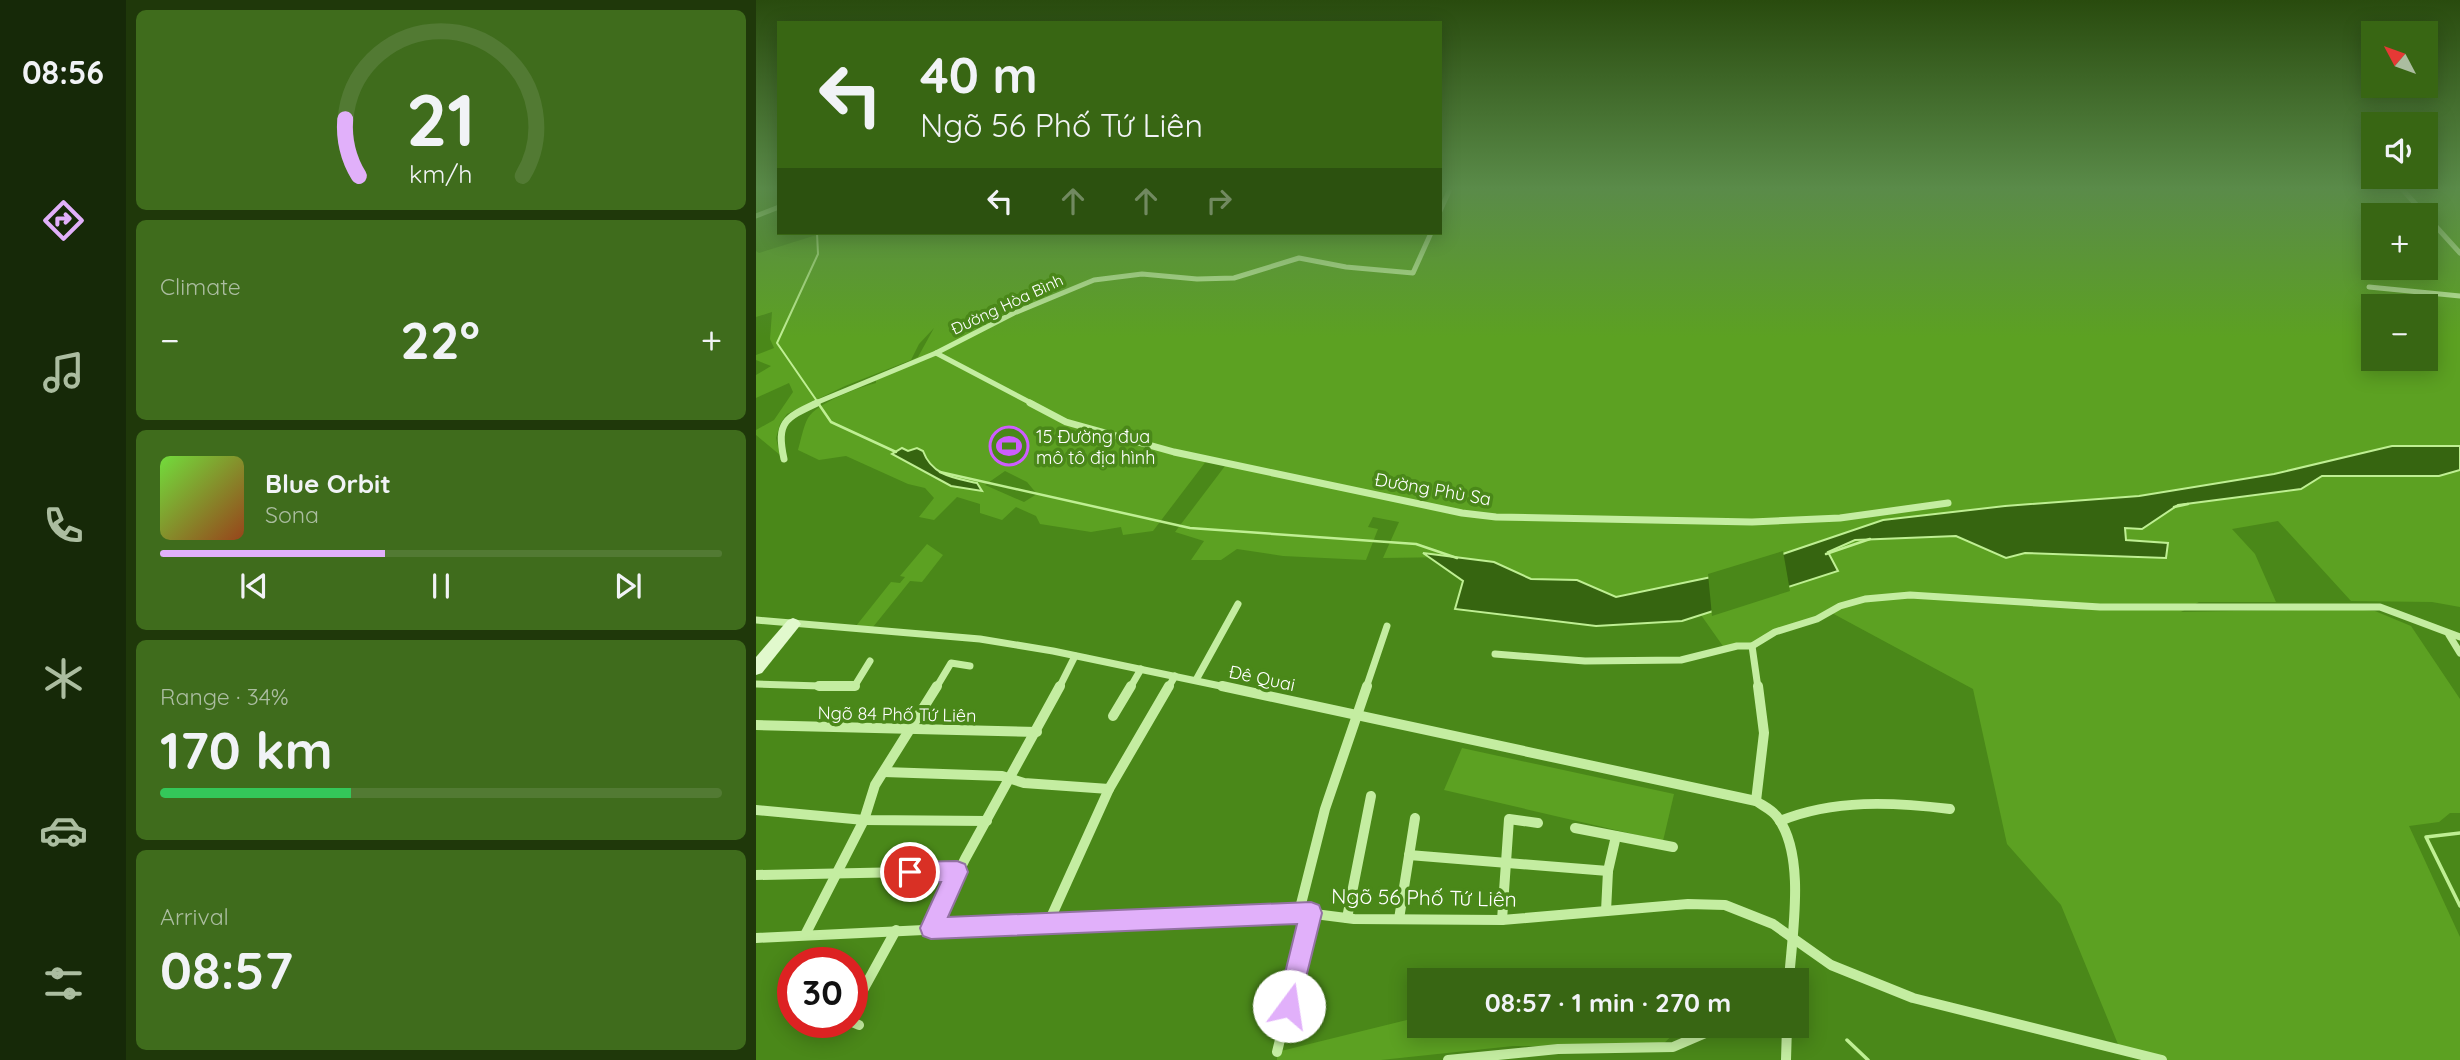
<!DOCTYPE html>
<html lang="en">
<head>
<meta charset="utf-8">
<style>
	body { margin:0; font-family:Quicksand,sans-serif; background:#3f6c1c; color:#f1f3f6; height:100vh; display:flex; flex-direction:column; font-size:26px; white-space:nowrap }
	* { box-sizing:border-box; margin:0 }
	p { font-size:23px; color:#abbda0 }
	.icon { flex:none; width:38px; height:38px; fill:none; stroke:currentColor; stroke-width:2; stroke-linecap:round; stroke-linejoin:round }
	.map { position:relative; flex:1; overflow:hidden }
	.details { display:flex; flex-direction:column; gap:10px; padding:10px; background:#1f380a; width:630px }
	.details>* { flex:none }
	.banner { position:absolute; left:21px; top:21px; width:665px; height:214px; border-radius:0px; box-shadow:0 4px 18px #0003; background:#386613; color:#f1f3f6; overflow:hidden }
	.needle { width:46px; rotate:311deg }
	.tools { position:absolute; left:1605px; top:21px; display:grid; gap:14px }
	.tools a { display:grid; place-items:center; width:77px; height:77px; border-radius:0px; background:#386613; box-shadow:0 4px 18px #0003; font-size:35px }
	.speed { position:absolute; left:21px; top:947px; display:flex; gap:14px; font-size:35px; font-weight:700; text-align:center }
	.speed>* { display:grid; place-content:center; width:91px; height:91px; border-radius:50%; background:#386613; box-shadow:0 4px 18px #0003; line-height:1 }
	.speed .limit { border:10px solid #d22; background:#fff; color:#111 }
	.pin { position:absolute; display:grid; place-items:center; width:60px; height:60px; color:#fff; margin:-30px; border:4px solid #fff; border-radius:50%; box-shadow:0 2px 7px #0007 }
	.me { position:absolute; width:77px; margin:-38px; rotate:14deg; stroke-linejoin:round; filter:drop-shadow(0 0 5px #0008) }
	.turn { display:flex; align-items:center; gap:24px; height:147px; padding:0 28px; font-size:32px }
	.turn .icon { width:91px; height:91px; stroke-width:2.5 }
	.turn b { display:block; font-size:49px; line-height:60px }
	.lanes { display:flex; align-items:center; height:66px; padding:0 28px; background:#0003; justify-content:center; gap:35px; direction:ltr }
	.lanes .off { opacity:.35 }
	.big { font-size:52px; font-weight:700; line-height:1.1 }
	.details .card { flex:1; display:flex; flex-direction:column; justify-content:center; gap:10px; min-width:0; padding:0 24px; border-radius:10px; background:#3f6c1c }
	.details .dial { align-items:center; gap:0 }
	.dial svg { height:182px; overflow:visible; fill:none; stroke:#527a33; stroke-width:7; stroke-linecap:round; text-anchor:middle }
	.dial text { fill:#f1f3f6; stroke:none }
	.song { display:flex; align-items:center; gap:21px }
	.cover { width:84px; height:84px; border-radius:10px; background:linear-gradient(135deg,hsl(100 70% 55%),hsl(20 70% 35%)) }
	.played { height:7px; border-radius:4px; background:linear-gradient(90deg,#e1b0fa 40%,#527a33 40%) }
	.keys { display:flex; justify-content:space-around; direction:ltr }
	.heat { display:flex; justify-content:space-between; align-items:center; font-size:38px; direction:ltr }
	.charge { height:10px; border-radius:5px; background:linear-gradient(90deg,#34c759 34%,#527a33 0) }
	.trip { position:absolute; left:651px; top:968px; width:402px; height:70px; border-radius:0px; background:#386613; box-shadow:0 4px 18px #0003; font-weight:700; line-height:70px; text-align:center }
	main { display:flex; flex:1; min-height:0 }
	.tabs { display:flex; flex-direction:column; width:126px; justify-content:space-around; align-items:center; background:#162908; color:#abbda0 }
	.tabs .icon { width:49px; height:49px }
	.tabs .selected { color:#e1b0fa }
	.tabs b { font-size:32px; color:#f1f3f6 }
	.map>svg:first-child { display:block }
</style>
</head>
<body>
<main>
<nav class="tabs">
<b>08:56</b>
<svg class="icon selected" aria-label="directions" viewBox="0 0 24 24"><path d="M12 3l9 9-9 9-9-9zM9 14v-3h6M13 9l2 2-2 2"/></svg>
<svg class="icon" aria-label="music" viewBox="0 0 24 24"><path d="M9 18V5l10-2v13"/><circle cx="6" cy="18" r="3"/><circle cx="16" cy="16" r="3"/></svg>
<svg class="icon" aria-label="phone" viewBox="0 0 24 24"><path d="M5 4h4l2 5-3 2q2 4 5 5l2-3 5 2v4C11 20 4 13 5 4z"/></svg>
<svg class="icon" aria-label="climate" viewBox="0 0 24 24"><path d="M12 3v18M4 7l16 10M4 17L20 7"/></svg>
<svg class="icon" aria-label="car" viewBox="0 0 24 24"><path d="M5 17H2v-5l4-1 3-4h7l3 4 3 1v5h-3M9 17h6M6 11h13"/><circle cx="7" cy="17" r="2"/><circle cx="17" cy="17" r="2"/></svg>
<svg class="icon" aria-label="filters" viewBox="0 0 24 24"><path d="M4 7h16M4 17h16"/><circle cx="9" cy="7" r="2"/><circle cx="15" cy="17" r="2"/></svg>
</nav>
<section class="details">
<div class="card dial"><svg viewBox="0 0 100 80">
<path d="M14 69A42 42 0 1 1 86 69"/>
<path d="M14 69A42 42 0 0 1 8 44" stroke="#e1b0fa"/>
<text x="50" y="56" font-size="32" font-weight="700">21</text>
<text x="50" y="72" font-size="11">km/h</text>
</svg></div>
<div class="card"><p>Climate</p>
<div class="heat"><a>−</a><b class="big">22°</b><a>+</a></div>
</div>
<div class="card">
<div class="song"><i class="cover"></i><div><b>Blue Orbit</b><p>Sona</p></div></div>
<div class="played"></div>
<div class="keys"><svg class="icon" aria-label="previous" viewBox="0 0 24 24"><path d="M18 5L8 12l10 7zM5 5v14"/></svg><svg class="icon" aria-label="pause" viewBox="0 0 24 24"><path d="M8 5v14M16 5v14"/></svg><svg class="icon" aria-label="next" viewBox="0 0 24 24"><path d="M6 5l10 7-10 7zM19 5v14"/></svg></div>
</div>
<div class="card"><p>Range · 34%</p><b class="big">170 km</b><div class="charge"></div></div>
<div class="card"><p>Arrival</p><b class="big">08:57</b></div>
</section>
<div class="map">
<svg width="1704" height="1060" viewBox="0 0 1704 1060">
	<rect width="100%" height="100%" fill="#4a8819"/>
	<g fill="#5ca122" fill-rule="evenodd">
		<path d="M684,189H1704V446H1637L1518,474L1383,496L1249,506L1041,550L965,575L859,597L821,580L775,579L738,562L696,557L627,558L643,522L617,517L612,527L622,529L610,560L527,556L481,549L465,560H435L448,541L419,532L469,466L451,460L397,531L367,535L365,527L335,532L284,524L280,516L260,507L246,520L224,513V504L201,497L178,520L163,517L178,498L169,488L152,484L90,456L63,460L42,450C45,440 47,427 52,418C61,403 103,387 120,383V378L162,357L178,328L163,344L155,360L89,386L31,414L24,424L20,438L24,455L0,435V430L18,420L37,392L33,383L0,398V375L15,366L0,360V355L18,348L14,339L16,312L0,317V251L3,253L67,233H684ZM1617,215H1670V268H1617ZM1617,306H1670V359H1617ZM146,448L152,452L161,448L167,451C177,476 205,477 225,491L195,486L137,454ZM249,471L271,482L281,494L268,502L229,485Z"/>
		<polygon points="1704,470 1704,607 1676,602 1595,601 1522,521 1476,529 1499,554 1520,602 1443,602 1425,612 1596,609 1619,611 1655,626 1704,699 1704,813 1694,813 1683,822 1653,826 1704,937 1704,1060 1405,1060 1364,1049 1305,905 1251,844 1217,689 1074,612 1019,632 996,646 969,649 945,615 1082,570 1072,552 1098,540 1201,536 1250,558 1268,553 1410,558 1412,543 1370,539 1369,528 1386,529 1422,505 1545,489 1566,476 1683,476"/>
		<polygon points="171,544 187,555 166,582 154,581 117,627 100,626 135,582 144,583 149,577 144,576"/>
		<polygon points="706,748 918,794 907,841 688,790"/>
		<polygon points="663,1017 663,1026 926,1026 904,1047 757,1046 625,1060 521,1060 521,1052"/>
	</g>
	<g fill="#366510" stroke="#bfef93" stroke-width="2">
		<polygon points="1636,446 1704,446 1704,470 1683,476 1566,476 1545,489 1422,505 1386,529 1369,528 1370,540 1412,543 1410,558 1269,553 1250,558 1200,536 1099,540 1072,552 1082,571 926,621 840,626 699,609 707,581 667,553 738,562 775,579 821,580 860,597 965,575 1127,520 1249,506 1383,496 1518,474"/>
		<path d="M146,448L152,451L161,448L167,451C176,476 199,478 221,483L226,491L195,486L136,454Z"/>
	</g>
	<polygon fill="#4a8819" points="1027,551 1034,591 956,616 952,574"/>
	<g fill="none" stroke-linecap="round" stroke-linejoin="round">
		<polyline stroke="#bfef93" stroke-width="2" points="61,233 62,254 21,343 63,404"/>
		<g stroke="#bfef93" stroke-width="2.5">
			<polyline points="62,403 75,422 140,452"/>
			<polyline points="184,472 434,528 660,544 701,558"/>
			<polyline points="1418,507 1432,504"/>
			<polyline points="1070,554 1114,539"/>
		</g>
		<g stroke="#bfef93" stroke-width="3.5">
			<polyline points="1704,833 1670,837 1704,906"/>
			<polyline points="1091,1040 1112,1060"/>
		</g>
		<g stroke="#c4eda1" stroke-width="5">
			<polyline points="1646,189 1704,253"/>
			<polyline points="684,211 694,189"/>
			<polyline points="0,216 23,207"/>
			<polyline points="1613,287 1704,296"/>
			<polyline points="180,353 277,404"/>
			<polyline points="57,404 180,353 258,313 338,280 386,274 441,279 478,278 543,258 590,267 657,273 675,233"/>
		</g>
		<g stroke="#c4eda1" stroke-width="7">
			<polyline points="274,403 310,422 418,452 706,513 740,517 996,522 1084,518 1192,503"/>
			<path d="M28,459C20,422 29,418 61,403"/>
			<polyline points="0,620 224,639 297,651 474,688"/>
			<polyline points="1693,635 1704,653"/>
			<polyline points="996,646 1002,688"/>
			<polyline points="739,654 829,661 925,660 981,646 996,646 1019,632 1061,619 1084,606 1109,599 1154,595 1344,607 1624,607 1704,637"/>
			<polyline points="440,680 482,604"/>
			<polyline points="0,684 98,687 114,661"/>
			<polyline points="180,688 195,663 214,666"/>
			<polyline points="303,688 319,656"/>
			<polyline points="374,688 385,669"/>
			<polyline points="412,688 419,676"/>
			<polyline points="610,688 631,626"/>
		</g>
		<g stroke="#c4eda1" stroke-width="10">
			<polyline points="63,686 99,686"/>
			<path d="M466,686L1000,801C1007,806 1017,810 1022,818C1050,857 1036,934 1033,980"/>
			<polyline points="357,716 375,686"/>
			<polyline points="0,725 281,732"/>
			<polyline points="128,772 246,776 268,783 353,789"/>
			<polyline points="1000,801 1008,733 1002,686"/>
			<polyline points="0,810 108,820 231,821"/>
			<path d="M1024,821C1078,799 1137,802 1194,809"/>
			<polyline points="819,828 917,847"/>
			<polyline points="653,855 852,871"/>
			<polyline points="0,875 201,871"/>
			<polyline points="850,911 852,871 860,836"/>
			<polyline points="543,912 569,809 611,686"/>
			<polyline points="591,918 615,796"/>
			<polyline points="643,919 659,818"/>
			<polyline points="746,920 753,819 782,823"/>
			<polyline points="291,926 353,789 413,686"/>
			<polyline points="175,928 209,859 304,686"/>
			<polyline points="49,935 108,820 119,785 181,686"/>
			<polyline points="0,938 543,912 598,919 746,920 932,904 969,905 1017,924 1075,965 1157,998 1406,1060"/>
			<polyline points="96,1010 140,930"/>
			<polyline points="96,1022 103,1025"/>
			<polyline points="521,1052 555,913"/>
			<polyline points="692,1060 802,1049 917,1047 966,1026"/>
			<polyline points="1030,1060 1031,1026"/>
		</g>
		<polygon fill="#e1f9cd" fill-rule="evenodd" points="37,618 42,620 45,624 42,628 6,673 0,675 0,657 32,620"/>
	</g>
	<linearGradient id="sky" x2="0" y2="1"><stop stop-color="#294b0e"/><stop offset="0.56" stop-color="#5a8b49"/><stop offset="1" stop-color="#5a8b49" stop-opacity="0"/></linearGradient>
	<rect width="1704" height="337" fill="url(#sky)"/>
	<polygon fill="#e1b0fa" stroke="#9272a2" stroke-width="2" points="201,861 209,864 212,872 192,917 555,902 563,905 566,913 541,1014 533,1018 524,1014 521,1006 541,924 175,939 167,936 164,928 185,882 154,883 146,880 143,872 146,865 154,862"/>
	<defs>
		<symbol id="stadium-ring" viewBox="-11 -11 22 22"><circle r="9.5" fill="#4a8819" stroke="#ce5dff" stroke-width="1.5"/><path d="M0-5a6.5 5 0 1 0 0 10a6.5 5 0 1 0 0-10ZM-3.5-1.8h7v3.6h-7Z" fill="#ce5dff"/></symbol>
	</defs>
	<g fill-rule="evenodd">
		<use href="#stadium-ring" x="231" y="424" width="44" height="44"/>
	</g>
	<g text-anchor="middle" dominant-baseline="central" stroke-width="7" stroke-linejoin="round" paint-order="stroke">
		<g font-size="16" fill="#fff" stroke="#4a8819">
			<text transform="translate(251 304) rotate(-25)">Đường Hòa Bình</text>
		</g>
		<g font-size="18" fill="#fff" stroke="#4a8819" text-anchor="start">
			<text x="280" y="436">15 Đường đua<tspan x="280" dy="21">mô tô địa hình</tspan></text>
		</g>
		<g font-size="18" fill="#fff" stroke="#4a8819">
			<text transform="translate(677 489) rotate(10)">Đường Phù Sa</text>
			<text transform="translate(506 678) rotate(12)">Đê Quai</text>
			<text transform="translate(141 714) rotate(1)">Ngõ 84 Phố Tứ Liên</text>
		</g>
		<g font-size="21" fill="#fff" stroke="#4a8819">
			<text transform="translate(668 897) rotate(1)">Ngõ 56 Phố Tứ Liên</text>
		</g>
	</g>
</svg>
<div class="tools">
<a><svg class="needle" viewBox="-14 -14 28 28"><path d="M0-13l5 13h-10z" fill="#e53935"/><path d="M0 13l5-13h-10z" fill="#abbda0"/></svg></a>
<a><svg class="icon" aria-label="sound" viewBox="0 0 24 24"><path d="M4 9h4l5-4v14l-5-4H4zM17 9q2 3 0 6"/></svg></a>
<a>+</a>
<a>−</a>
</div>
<div class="speed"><div class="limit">30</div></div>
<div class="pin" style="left:154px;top:872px;background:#d93025"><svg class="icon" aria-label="arrive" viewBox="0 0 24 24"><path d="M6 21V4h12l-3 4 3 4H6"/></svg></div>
<svg class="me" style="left:533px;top:1006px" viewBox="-20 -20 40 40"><circle r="19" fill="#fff"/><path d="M0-13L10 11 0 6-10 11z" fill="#e1b0fa"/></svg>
<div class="trip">08:57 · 1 min · 270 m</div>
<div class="banner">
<div class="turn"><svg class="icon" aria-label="left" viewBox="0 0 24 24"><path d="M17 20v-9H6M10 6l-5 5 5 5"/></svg><div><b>40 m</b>Ngõ 56 Phố Tứ Liên</div></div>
<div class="lanes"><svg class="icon" aria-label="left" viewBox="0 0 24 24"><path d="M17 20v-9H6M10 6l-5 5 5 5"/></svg><svg class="icon off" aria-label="ahead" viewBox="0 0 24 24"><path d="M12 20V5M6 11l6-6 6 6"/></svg><svg class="icon off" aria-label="ahead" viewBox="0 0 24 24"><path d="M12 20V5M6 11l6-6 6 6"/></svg><svg class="icon off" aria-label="right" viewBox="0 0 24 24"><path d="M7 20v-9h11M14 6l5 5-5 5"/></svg></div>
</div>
</div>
</main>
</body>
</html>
